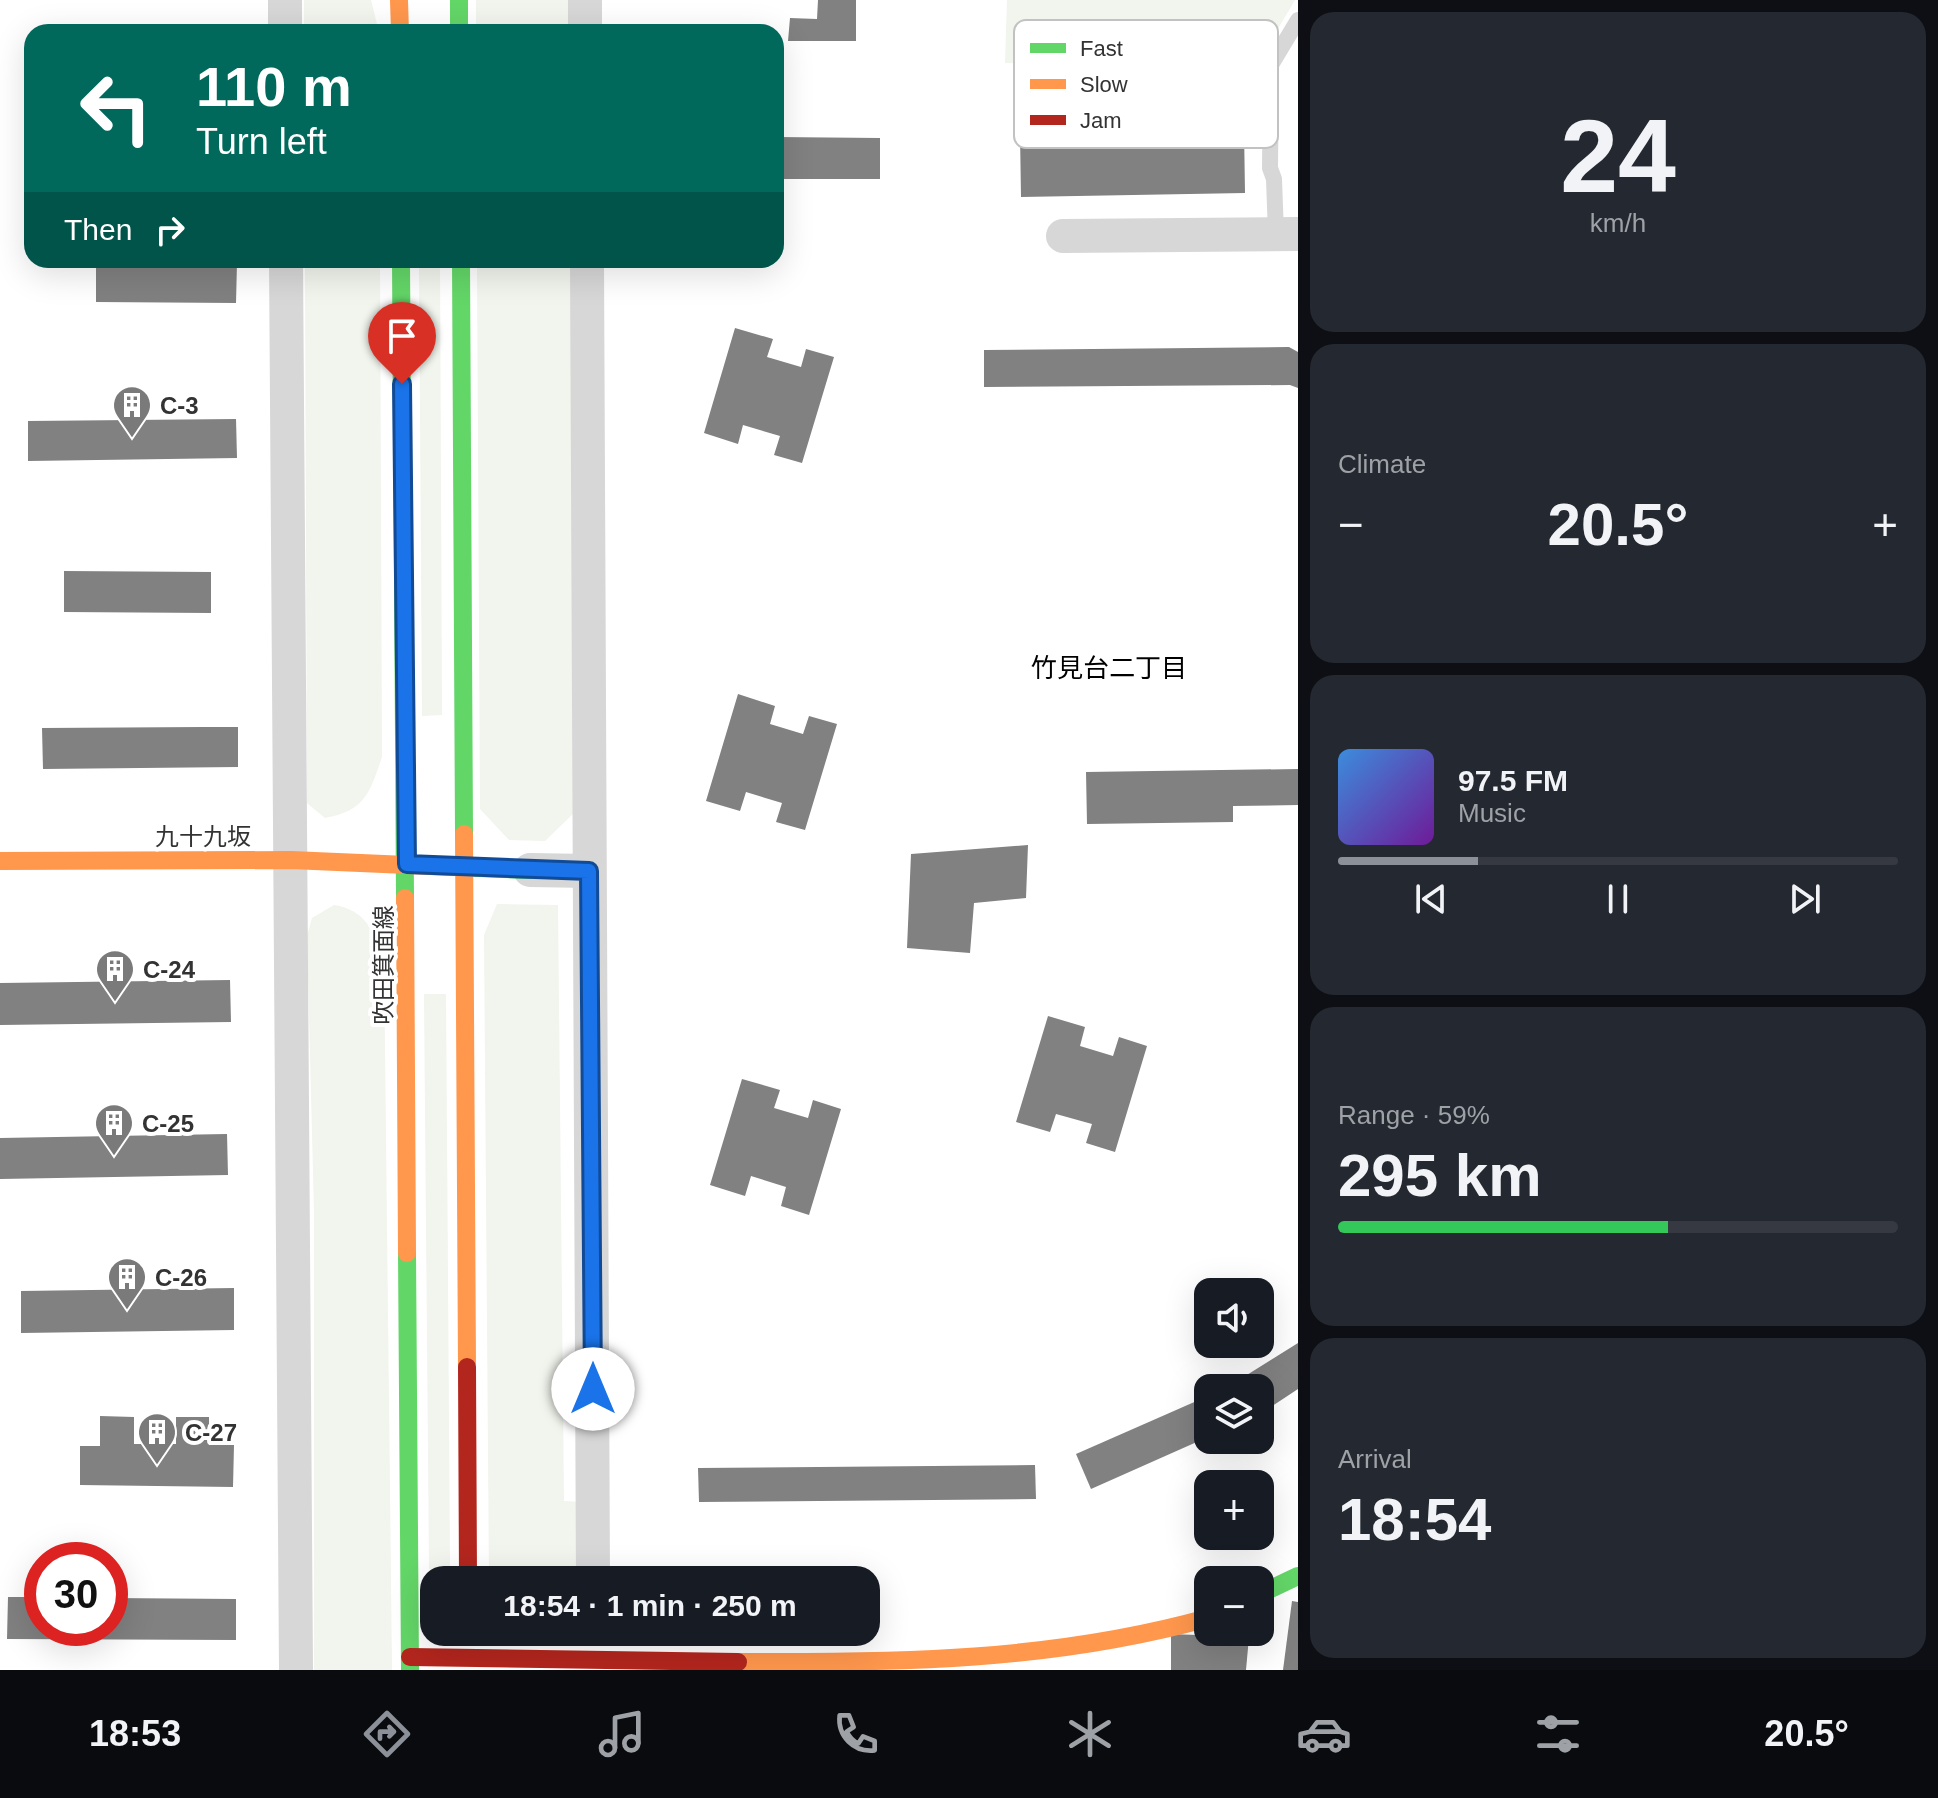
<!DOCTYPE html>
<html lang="en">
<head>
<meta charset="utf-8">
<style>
	body { margin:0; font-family:Helvetica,"Noto Sans JP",sans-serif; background:#242831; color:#f1f3f6; height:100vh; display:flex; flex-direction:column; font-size:30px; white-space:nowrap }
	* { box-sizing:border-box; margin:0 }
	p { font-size:26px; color:#9ea1a6 }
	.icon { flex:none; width:44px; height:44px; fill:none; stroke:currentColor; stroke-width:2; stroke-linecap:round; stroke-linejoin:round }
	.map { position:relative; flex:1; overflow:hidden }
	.drawer { display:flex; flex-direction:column; gap:12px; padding:12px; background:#0d0f14; width:640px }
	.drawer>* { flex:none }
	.guide { position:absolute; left:24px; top:24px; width:760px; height:244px; border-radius:24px; box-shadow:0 8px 32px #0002; background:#00695c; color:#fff; overflow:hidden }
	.fabs { position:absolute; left:1194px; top:1278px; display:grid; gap:16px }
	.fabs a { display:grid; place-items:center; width:80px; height:80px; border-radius:16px; background:#171b24; box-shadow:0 8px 32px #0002; font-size:40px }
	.speed { position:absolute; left:24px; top:1542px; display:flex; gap:16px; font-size:40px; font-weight:700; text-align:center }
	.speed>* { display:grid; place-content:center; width:104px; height:104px; border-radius:50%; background:#171b24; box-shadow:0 8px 32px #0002; line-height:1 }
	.speed .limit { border:12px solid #d22; background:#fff; color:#111 }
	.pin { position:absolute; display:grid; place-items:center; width:68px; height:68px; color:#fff; margin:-82px -34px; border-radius:50% 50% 50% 0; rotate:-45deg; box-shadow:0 0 8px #0007 }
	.pin .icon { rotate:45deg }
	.me { position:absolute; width:88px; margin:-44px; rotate:0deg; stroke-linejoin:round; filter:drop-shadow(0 0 6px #0008) }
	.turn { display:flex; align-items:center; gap:28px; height:168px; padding:0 40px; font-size:36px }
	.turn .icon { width:104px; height:104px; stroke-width:2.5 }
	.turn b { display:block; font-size:56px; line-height:68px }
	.then { display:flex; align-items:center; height:76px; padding:0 40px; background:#0003; gap:16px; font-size:30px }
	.big { font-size:60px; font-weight:600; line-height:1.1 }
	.drawer .tile { flex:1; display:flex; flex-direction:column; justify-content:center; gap:12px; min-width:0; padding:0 28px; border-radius:24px; background:#242831 }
	.drawer .dial { align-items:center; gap:0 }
	.dial b { font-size:104px; line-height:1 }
	.song { display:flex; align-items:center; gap:24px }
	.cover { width:96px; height:96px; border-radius:12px; background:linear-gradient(135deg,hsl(210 70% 55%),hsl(280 70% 35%)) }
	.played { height:8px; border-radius:4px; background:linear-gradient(90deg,#8c9099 25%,#363941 25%) }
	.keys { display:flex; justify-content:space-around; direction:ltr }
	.heat { display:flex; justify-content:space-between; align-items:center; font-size:44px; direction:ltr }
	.charge { height:12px; border-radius:6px; background:linear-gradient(90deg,#34c759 59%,#363941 0) }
	.trip { position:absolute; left:420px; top:1566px; width:460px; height:80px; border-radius:24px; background:#171b24; box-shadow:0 8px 32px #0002; font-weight:600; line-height:80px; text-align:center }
	.tabs { display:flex; height:128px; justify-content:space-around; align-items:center; background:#090b0e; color:#9ea1a6 }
	.tabs .icon { width:56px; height:56px }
	.tabs .on { color:#8c9099 }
	.tabs b { font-size:36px; color:#f1f3f6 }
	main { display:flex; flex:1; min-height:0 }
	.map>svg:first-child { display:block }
</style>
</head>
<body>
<main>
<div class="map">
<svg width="1298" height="1670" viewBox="0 0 1298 1670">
	<rect width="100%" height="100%" fill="#fff"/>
	<g fill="#f1f5ed">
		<polygon points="304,0 371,0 379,32 304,32"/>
		<rect x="476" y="0" width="95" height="32"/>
		<polygon points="1007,0 1295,0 1256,66 1005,63"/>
		<path d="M305,260H380L382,757C370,792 365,811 325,818L307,803Z"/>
		<polygon points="419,260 440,260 442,715 422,716"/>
		<polygon points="477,260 573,260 578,809 545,841 509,840 480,809"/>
		<polygon points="497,904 558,905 564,1501 583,1502 582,1580 489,1580 484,935"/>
		<path d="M334,905C365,910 374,931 384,958L392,1670H314V1211L307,936L312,918Z"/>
		<polygon points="424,994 446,994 450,1569 429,1569"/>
	</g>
	<g fill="#818181">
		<polygon points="818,0 856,0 856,41 788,41 790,18 817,19"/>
		<polygon points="1068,69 1069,132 1244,129 1245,193 1021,197 1019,70"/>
		<rect x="27" y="111" width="5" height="40"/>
		<polygon points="776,137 880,138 880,179 776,179"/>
		<polygon points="96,261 237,263 236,303 96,302"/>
		<polygon points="735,328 773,339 767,357 801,367 806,349 834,357 802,463 774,455 780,436 743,425 738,444 704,433"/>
		<polygon points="1289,347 1298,352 1298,388 1290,385 984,387 984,350"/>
		<polygon points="236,419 237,458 28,461 28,421"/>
		<polygon points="64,571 211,572 211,613 64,612"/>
		<polygon points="738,694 775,706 770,724 803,734 809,716 837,724 805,830 776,822 782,803 746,792 740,811 706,801"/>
		<polygon points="203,727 238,727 238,767 43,769 42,728"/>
		<polygon points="1298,769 1298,805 1233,806 1233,822 1087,824 1086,772"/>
		<polygon points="1028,845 1026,898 974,903 970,953 907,948 911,854"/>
		<polygon points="230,980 231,1022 0,1025 0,983"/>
		<polygon points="1048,1016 1085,1027 1080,1046 1113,1056 1119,1037 1147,1046 1115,1152 1086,1143 1092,1124 1056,1114 1050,1132 1016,1122"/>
		<polygon points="742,1079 780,1090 774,1108 808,1118 813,1100 841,1109 809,1215 781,1206 786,1187 751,1176 745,1196 710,1185"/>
		<polygon points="227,1134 228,1175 0,1179 0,1138"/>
		<polygon points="234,1288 234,1330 21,1333 21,1291"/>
		<polygon points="1298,1343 1298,1389 1260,1414 1260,1388 1226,1388"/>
		<polygon points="1208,1396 1208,1437 1091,1489 1076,1454"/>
		<polygon points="100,1416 134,1417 134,1444 176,1444 176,1417 209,1417 209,1445 234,1445 233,1487 80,1485 80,1446 100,1446"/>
		<polygon points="1035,1465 1036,1499 699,1502 698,1468"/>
		<polygon points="8,1597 42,1597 42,1628 110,1628 110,1598 236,1599 236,1640 7,1639"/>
		<polygon points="1292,1601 1298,1602 1298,1670 1283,1670"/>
		<polygon points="1171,1634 1249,1637 1246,1670 1171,1670"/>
	</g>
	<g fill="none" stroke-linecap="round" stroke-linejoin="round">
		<polyline stroke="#d7d7d7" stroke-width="16" points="1276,234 1274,179 1270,168 1271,65 1298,20"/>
		<g stroke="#d7d7d7" stroke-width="34">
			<polyline points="585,0 585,32"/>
			<polyline points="285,32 285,0"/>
			<polyline points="1063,236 1298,234"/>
			<polyline points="286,260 296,1670"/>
			<polyline points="587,260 593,1580"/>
			<polyline points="530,870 589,871"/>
		</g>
		<g stroke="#63d668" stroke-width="18">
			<polyline points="459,0 459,32"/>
			<polyline points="401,260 405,898"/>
			<polyline points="461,260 464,834"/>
			<polyline points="430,866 530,870"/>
			<polyline points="407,1253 410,1670"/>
			<polyline points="1260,1594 1298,1576"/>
		</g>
		<g stroke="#ff974d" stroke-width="18">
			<polyline points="399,0 400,32"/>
			<polyline points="464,834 467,1367"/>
			<polyline points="0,861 291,860 430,866"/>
			<polyline points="405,898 407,1253"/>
			<path d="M738,1662C898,1663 1053,1661 1208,1618"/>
		</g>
		<g stroke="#b3261e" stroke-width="18">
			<polyline points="467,1367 468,1580"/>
			<polyline points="410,1657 738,1662"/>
		</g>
	</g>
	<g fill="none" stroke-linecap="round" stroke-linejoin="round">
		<defs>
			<polyline id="route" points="402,384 407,864 589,871 593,1389"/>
		</defs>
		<use href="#route" stroke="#114b97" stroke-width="20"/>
		<use href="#route" stroke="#1a73e8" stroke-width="14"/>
	</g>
	<defs>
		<symbol id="building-pin" viewBox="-11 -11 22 30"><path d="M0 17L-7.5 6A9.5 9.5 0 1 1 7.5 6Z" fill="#7a7a7a" stroke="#fff"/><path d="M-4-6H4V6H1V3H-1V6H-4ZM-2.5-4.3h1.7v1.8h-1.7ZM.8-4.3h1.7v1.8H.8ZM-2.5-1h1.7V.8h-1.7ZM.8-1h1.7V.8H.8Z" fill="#fff"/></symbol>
	</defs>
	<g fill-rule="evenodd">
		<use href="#building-pin" x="110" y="383" width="44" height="60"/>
		<use href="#building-pin" x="93" y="947" width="44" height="60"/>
		<use href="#building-pin" x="92" y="1101" width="44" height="60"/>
		<use href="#building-pin" x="105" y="1255" width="44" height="60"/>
		<use href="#building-pin" x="135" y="1410" width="44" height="60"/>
	</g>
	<g text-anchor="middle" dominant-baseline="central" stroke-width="8" stroke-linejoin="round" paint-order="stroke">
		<g font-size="24" font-weight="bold" fill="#333" stroke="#fff" text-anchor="start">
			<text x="160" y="405">C-3</text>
			<text x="143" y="969">C-24</text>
			<text x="142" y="1123">C-25</text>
			<text x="155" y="1277">C-26</text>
			<text x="185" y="1432">C-27</text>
		</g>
		<g font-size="24" fill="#333" stroke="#fff">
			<text x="203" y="836">九十九坂</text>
			<text transform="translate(383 965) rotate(-90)">吹田箕面線</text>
		</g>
		<g font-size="26" fill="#000" stroke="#fff">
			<text x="1109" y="668">竹見台二丁目</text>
		</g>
	</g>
	<rect x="1014" y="20" width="264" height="128" rx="12" fill="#fff" stroke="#c2c2c2" stroke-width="2"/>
	<rect x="1030" y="43" width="36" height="10" fill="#63d668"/>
	<rect x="1030" y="79" width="36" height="10" fill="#ff974d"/>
	<rect x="1030" y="115" width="36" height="10" fill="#b3261e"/>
	<g font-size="22" fill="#333">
		<text x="1080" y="56">Fast</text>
		<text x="1080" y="92">Slow</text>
		<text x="1080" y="128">Jam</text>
	</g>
</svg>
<div class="fabs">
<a><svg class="icon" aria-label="sound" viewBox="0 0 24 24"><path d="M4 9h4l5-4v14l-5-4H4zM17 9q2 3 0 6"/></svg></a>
<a><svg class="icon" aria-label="layers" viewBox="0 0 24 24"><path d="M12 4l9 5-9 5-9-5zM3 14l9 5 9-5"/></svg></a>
<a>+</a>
<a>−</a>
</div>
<div class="speed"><div class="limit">30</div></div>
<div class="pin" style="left:402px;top:384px;background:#d93025"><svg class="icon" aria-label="arrive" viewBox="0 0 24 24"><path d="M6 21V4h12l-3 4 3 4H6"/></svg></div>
<svg class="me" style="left:593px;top:1389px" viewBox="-20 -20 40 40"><circle r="19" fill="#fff"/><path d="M0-13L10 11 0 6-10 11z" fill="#1a73e8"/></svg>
<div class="trip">18:54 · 1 min · 250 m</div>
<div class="guide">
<div class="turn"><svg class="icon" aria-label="left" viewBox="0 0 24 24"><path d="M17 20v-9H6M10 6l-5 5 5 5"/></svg><div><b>110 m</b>Turn left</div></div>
<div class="then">Then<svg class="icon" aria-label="right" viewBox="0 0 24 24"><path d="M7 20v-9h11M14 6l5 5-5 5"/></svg></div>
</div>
</div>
<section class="drawer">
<div class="tile dial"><b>24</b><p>km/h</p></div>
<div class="tile"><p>Climate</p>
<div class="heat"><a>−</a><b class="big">20.5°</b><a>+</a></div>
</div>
<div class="tile">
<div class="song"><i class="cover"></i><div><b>97.5 FM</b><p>Music</p></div></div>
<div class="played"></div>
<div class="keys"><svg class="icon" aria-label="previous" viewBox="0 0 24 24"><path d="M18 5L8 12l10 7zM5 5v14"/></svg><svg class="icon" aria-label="pause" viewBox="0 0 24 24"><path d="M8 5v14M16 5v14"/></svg><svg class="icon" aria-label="next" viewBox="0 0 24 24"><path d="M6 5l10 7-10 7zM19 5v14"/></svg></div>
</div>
<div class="tile"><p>Range · 59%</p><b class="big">295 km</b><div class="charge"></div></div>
<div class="tile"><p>Arrival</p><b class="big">18:54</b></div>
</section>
</main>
<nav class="tabs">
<b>18:53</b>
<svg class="icon on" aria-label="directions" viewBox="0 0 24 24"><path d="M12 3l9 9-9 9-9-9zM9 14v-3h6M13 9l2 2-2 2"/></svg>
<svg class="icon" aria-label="music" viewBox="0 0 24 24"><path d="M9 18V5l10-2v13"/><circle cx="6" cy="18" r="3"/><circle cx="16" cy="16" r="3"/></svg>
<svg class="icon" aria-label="phone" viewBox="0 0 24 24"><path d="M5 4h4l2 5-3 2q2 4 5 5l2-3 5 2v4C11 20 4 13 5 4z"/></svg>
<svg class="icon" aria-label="climate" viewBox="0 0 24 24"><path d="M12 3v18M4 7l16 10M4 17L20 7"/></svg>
<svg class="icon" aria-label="car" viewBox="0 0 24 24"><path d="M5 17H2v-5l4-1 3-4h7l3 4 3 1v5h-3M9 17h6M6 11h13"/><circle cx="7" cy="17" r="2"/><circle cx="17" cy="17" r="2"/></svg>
<svg class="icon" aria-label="filters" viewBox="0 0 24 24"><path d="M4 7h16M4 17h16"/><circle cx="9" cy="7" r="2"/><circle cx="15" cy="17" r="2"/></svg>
<b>20.5°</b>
</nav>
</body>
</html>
